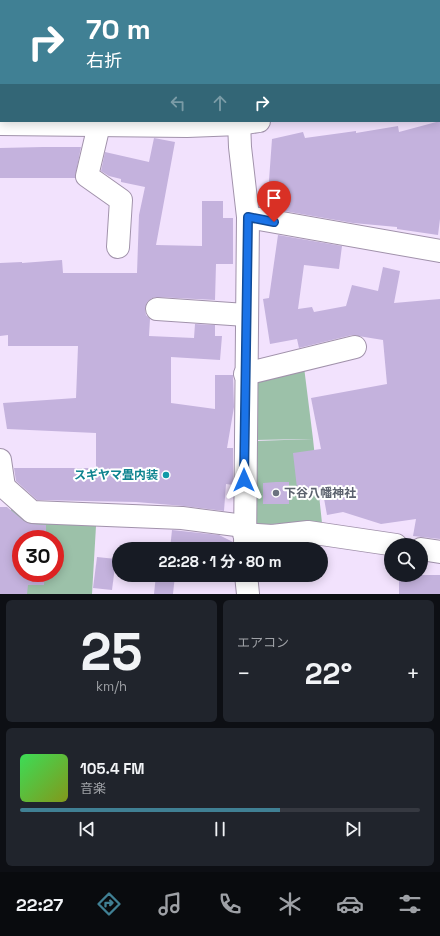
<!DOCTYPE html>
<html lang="ja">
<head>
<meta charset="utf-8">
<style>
	body { margin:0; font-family:"Space Grotesk","Noto Sans JP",sans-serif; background:#20242c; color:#f1f3f6; height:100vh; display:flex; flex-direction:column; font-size:15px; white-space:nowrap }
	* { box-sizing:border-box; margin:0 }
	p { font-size:13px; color:#9ea1a6 }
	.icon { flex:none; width:22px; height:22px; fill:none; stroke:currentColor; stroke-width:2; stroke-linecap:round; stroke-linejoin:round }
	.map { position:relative; height:594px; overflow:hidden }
	.side { display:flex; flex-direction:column; gap:6px; padding:6px; background:#0d0f14; flex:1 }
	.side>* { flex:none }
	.guide { position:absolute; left:0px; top:0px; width:440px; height:122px; box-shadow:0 2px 10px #0003; background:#408094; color:#fff; overflow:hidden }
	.fabs { position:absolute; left:384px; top:538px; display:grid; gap:8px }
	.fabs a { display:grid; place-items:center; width:44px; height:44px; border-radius:50%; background:#171b24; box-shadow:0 2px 10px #0003; font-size:20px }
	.speed { position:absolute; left:12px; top:530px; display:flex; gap:8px; font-size:20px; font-weight:700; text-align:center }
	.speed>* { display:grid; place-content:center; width:52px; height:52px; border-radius:50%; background:#171b24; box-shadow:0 2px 10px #0003; line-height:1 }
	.speed .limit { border:6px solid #d22; background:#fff; color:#111 }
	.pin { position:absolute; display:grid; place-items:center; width:34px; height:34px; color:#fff; margin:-41px -17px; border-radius:50% 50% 50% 0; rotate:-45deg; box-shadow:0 0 4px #0007 }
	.pin .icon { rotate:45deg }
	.me { position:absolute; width:44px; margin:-22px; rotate:0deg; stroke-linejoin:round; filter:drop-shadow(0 0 3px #0008) }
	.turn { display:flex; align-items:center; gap:14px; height:84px; padding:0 20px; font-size:18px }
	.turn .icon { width:52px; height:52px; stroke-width:2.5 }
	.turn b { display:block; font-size:28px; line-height:34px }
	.lanes { display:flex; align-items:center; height:38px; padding:0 20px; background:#0003; justify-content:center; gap:20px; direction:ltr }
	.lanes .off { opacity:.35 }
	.big { font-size:30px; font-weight:700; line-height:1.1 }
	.side .widget { flex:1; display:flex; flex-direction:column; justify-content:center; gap:6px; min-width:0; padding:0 14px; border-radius:6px; background:#20242c }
	.side .dial { align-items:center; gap:0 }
	.dial b { font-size:52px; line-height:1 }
	.song { display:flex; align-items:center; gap:12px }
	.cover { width:48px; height:48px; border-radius:6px; background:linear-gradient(135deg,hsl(130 70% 55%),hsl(70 70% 35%)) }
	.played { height:4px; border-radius:2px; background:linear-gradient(90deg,#408094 65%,#363941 65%) }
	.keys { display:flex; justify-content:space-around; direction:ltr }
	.heat { display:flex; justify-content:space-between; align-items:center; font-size:22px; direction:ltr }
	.side .tiles { flex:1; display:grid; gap:6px; grid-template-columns:1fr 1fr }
	.widget:last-child { grid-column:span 2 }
	.trip { position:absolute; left:112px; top:542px; width:216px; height:40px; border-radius:20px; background:#171b24; box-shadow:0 2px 10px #0003; font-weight:700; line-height:40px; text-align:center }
	.tab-bar { display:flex; height:64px; justify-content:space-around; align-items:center; background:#090b0e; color:#9ea1a6 }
	.tab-bar .icon { width:28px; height:28px }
	.tab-bar .current { color:#408094 }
	.tab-bar b { font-size:18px; color:#f1f3f6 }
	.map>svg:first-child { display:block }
</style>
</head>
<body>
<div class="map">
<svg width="440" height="594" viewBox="0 0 440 594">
	<rect width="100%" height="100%" fill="#f2e2fd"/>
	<g fill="#9cc1a9" fill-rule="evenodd">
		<polygon points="304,367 313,439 253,440 255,381"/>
		<polygon points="313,439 322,523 269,524 260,527 251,519 255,441"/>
		<path d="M11,508L33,523L96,526L92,594H0V584L10,583ZM21,539H55V573H21Z"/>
	</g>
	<g fill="#c4b2dd">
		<polygon points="440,121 440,219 438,235 397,229 397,227 353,223 267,208 272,139 303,132 305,138 356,131 356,133 398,126 399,132"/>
		<polygon points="154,138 175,142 156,245 202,246 202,201 223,201 223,218 233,218 233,264 216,264 215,300 157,297 152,298 147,302 145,309 146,315 150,319 149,336 194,338 195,324 215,325 215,336 222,336 220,360 171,357 171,403 215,409 215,375 233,375 234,407 227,448 233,448 233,485 226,484 224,511 184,506 136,502 37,500 16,481 14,468 96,468 96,433 7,429 3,403 76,398 78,346 8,346 8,335 0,336 0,263 22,262 22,263 62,260 63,273 137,273 139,215 145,187 121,182 121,179 109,176 101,171 105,152 149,162"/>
		<polygon points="43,147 81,147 75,178 0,178 0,148"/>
		<polygon points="278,235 342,246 339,269 304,265 298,309 312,307 314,312 346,306 352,285 378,291 383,267 400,271 394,303 440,299 440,539 413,536 416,519 381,524 343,512 327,515 323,493 298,497 293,453 321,449 311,398 387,384 383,340 352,335 299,348 297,339 270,344 263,299 269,298"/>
		<polygon points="276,482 289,482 289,504 263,504 263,483"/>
		<polygon points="0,507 7,507 24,521 31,524 46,525 46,539 21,539 21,573 45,573 44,585 28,585 27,594 0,594"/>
		<polygon points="172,530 219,535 233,542 233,549 170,549"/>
		<polygon points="97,557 116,559 112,590 93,588"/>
		<polygon points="156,575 175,575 173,594 154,594"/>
		<rect x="399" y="575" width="41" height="19"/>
	</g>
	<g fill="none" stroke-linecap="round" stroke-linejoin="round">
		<defs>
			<g id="minor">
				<polyline points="189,0 234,0"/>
				<polyline points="439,93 440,93"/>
				<polyline points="239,121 240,147 248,217 245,549"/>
				<polyline points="0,124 187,126 239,124 259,121"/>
				<polyline points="99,125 87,176 121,200 118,247"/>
				<polyline points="248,217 440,251"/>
				<polyline points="157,309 246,315"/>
				<polyline points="245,374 355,347"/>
				<polyline points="0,460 4,487"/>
				<polyline points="0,486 4,487 32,512 182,518 244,526"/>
				<polyline points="244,534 272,536 308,532 396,545"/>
				<polyline points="421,549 440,552"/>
				<polyline points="246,575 248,594"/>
			</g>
		</defs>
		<use href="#minor" stroke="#a192ab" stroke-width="24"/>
		<use href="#minor" stroke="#fff" stroke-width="22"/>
	</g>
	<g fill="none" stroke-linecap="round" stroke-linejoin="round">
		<defs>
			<polyline id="route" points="244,480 248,217 274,222"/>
		</defs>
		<use href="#route" stroke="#114b97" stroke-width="10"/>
		<use href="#route" stroke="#1a73e8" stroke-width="7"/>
	</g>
	<circle fill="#0f9aa8" stroke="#fff" stroke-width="1.5" cx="166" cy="475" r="4"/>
	<circle fill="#6b7280" stroke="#fff" stroke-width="1.5" cx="276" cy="493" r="4"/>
	<g text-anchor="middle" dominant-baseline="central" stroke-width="4" stroke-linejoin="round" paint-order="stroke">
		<g font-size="12" font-weight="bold" fill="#0d838f" stroke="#fff" text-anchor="end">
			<text x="158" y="475">スギヤマ畳内装</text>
		</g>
		<g font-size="12" font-weight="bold" fill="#5b616d" stroke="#fff" text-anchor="start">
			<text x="284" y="493">下谷八幡神社</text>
		</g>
	</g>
</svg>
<div class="fabs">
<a><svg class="icon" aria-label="search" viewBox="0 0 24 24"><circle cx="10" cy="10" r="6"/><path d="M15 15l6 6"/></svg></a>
</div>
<div class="speed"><div class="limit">30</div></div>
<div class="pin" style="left:274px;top:222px;background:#d93025"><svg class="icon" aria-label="arrive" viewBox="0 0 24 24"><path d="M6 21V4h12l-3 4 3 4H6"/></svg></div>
<svg class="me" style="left:244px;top:480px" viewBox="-20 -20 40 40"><path d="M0-17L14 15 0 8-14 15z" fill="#1a73e8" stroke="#fff" stroke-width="4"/></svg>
<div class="trip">22:28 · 1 分 · 80 m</div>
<div class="guide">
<div class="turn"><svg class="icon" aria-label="right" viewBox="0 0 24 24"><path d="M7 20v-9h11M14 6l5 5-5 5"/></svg><div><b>70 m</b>右折</div></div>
<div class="lanes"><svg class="icon off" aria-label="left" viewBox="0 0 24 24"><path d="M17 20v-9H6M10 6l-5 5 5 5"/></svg><svg class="icon off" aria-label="ahead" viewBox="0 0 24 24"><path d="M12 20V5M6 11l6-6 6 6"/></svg><svg class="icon" aria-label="right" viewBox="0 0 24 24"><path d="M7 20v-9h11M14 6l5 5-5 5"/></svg></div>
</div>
</div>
<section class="side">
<div class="tiles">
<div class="widget dial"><b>25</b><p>km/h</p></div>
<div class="widget"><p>エアコン</p>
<div class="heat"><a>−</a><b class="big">22°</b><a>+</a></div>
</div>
<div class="widget">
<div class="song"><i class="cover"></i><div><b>105.4 FM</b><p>音楽</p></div></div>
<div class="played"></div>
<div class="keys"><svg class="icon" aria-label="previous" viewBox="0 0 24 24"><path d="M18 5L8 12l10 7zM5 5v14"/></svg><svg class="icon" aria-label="pause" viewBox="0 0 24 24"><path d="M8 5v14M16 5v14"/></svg><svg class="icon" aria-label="next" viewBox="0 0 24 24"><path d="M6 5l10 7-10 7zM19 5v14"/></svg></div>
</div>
</div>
</section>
<nav class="tab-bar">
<b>22:27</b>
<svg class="icon current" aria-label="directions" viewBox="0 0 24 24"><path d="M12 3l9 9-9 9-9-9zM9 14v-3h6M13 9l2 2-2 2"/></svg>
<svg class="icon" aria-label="music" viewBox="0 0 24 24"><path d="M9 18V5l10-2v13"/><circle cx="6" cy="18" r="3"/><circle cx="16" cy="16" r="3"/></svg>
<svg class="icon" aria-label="phone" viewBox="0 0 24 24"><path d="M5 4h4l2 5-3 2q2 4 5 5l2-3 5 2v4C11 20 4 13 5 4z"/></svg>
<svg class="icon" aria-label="climate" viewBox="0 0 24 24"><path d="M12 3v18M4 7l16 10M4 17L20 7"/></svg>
<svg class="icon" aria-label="car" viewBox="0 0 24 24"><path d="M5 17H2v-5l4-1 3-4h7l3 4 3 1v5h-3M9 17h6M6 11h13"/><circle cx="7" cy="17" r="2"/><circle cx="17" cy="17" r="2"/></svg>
<svg class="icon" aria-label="filters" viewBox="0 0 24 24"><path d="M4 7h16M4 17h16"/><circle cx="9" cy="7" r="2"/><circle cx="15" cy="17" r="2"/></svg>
</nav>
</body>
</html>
